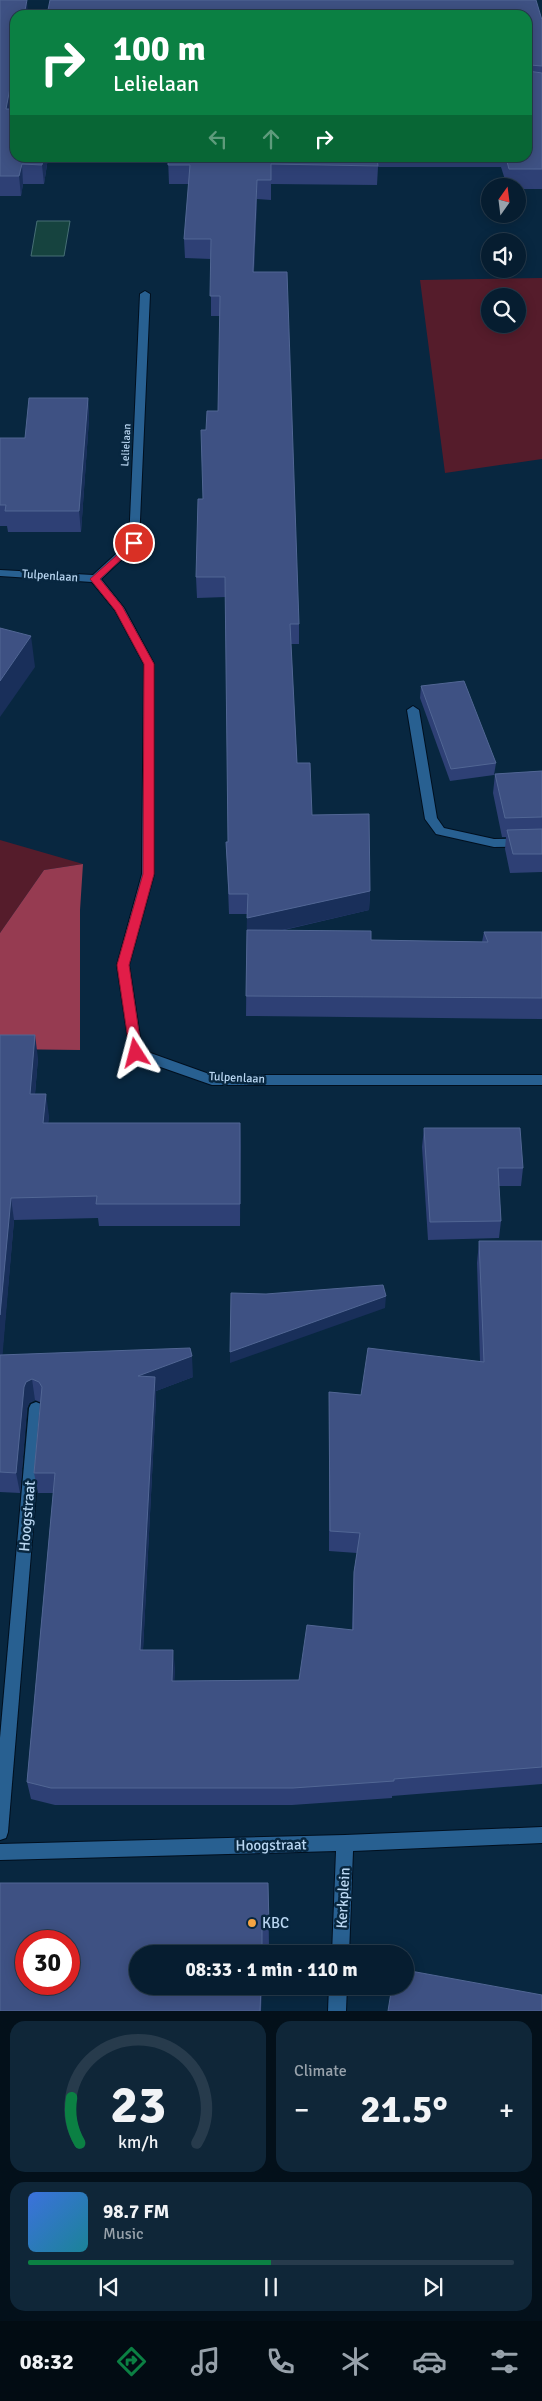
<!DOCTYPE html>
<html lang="en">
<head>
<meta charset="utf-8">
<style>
	body { margin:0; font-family:Signika,sans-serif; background:#0f2638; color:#f1f3f6; height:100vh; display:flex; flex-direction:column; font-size:19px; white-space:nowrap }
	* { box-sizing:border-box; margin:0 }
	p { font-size:16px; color:#98a2ab }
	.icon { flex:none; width:28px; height:28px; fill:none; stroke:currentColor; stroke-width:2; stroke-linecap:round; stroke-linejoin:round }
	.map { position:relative; height:2011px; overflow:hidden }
	.drawer { display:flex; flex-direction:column; gap:10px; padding:10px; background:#03101a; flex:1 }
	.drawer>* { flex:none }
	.hud { position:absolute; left:10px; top:10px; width:522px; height:152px; border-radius:15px; box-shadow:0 2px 12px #0003,0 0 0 1px #273b4c; background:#0b8043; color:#fff; overflow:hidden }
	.needle { width:32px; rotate:14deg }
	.fabs { position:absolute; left:481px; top:178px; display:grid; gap:10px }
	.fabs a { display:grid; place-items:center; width:45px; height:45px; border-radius:50%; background:#061d30; box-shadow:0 2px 12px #0003,0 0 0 1px #273b4c; font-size:25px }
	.speed { position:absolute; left:15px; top:1930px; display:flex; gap:10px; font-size:25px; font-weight:700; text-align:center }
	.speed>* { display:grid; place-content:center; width:65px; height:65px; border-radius:50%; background:#061d30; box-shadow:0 2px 12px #0003,0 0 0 1px #273b4c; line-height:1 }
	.speed .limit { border:8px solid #d22; background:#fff; color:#111 }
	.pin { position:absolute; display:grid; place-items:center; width:42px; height:42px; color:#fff; margin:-21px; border:2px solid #fff; border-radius:50%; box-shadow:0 1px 5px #0007 }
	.me { position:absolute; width:55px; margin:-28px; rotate:351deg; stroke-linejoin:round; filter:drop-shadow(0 0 4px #0008) }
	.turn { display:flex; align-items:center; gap:18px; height:105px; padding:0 20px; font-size:22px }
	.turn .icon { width:65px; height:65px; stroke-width:2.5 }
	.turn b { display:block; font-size:35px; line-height:42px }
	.lanes { display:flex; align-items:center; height:48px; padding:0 20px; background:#0003; justify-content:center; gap:25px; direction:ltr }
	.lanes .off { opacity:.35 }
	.big { font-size:38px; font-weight:700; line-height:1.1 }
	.drawer .card { flex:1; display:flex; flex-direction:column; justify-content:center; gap:8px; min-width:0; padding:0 18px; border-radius:15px; background:#0f2638 }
	.drawer .dial { align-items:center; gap:0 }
	.dial svg { height:130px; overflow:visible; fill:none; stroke:#273b4c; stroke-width:7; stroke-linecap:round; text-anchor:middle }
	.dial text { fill:#f1f3f6; stroke:none }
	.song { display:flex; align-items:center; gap:15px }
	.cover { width:60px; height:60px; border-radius:8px; background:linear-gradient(135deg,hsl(220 70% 55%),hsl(190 70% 35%)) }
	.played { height:5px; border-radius:2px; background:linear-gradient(90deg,#0b8043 50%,#273b4c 50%) }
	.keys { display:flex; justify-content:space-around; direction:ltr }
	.heat { display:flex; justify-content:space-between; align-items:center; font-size:28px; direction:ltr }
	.drawer .tiles { flex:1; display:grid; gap:10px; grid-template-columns:1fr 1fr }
	.card:last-child { grid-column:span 2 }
	.trip { position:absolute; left:129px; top:1945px; width:285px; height:50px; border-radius:25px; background:#061d30; box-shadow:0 2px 12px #0003,0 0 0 1px #273b4c; font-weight:700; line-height:50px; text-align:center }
	.menu { display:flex; height:80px; justify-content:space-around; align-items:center; background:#020c13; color:#98a2ab }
	.menu .icon { width:35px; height:35px }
	.menu .on { color:#0b8043 }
	.menu b { font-size:22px; color:#f1f3f6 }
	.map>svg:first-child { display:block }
</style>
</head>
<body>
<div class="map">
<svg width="542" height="2011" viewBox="0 0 542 2011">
	<rect width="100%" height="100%" fill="#082740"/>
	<g fill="#551c2b" fill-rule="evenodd">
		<path d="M542,278V459L445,473L420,280ZM490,296H518V324H490Z"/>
		<polygon points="0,840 83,864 44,870 0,933"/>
	</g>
	<polygon fill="#963b51" points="83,864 80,910 80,1050 0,1049 0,933 44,870"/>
	<polygon fill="#16433f" stroke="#476f75" points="37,221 70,221 64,256 31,256"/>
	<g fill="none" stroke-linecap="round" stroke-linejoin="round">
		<defs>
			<g id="minor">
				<polygon points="145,291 150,294 139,543 101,579 124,608 154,664 154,874 129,965 142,1050 212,1075 542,1075 542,1085 212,1085 132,1057 130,1053 117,965 142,874 144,664 115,610 92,582 0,576 0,570 93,575 129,542 140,294"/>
				<polygon points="413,706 419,710 437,818 444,828 494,839 542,838 542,846 494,847 436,834 425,819 407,710"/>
				<polygon points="36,1402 41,1404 43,1408 8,1832 6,1838 0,1840 0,1738 29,1408 31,1404"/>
				<polygon points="542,1827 542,1843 353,1851 349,1954 332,1954 336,1851 0,1860 0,1844 345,1835"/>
				<polygon points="329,1986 347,1986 346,2011 328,2011"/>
			</g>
		</defs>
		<use href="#minor" stroke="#010f1e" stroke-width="2"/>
		<use href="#minor" fill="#286091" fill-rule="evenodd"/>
	</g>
	<g fill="#2e4075">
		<polygon points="0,0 15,15 15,91 12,109 15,158 48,158 44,184 23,184 21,196 0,196"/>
		<polygon points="528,15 542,20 542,189 518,189 518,186 507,186 501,167 378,167 377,185 271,184 271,200 257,199 254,272 299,624 299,644 291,644 297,763 312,815 370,891 369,910 280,931 371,940 482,942 484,932 542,932 542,1019 246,1016 247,914 229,914 227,862 226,842 228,842 226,597 197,598 196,577 203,499 206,430 218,411 220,316 211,316 211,259 185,258 184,239 189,184 169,184 168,158 528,158"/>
		<polygon points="88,398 89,419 81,532 8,532 7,526 0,526 0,438 25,438"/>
		<polygon points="421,686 496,763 494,775 450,781 420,698"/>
		<polygon points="542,771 542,872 510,873 505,849 506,837 502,837 493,793 495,774"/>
		<polygon points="0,1035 38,1058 35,1094 49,1116 48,1123 240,1123 240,1226 99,1226 98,1218 14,1220 2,1355 193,1377 156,1391 156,1398 143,1650 175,1668 174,1681 299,1680 352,1630 353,1592 354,1572 357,1553 329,1551 329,1392 361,1395 480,1361 477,1263 479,1241 542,1241 542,1784 392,1796 392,1798 292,1805 55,1805 31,1799 27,1782 53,1493 38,1493 34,1473 40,1402 35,1400 29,1403 27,1408 20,1493 0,1492"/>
		<polygon points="424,1128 523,1168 521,1186 499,1186 501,1221 499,1238 428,1240 422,1147"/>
		<polygon points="268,1883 269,1946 263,1945 138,1986 262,1986 261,2011 0,2011"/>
	</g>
	<g fill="#192f5a">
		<polygon points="27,0 28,15 24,15"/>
		<polygon points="15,62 15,91 8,128 6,109"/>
		<polygon points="43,158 48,158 44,184 42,165"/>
		<polygon points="22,164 23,184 21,196 19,176"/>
		<polygon points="257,180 257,199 253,292 253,272"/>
		<polygon points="88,398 89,419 81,532 79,511"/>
		<polygon points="31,636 35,667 0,717 0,681"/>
		<polygon points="370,891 369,910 247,938 247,918"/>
		<polygon points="35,1035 38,1058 33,1117 30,1094"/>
		<polygon points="46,1094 49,1116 46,1146 43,1123"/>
		<polygon points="240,1123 241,1146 240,1226"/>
		<polygon points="11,1198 14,1220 2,1361 0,1369 0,1315"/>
		<polygon points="386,1296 385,1308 230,1363 230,1352"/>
		<polygon points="192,1356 193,1377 156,1391 156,1398 142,1668 140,1650 138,1376"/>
		<polygon points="32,1379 35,1400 29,1403 27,1408 20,1493 16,1473 24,1387 26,1382"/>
		<polygon points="173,1650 175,1668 174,1699 172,1681"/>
	</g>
	<g fill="#3e5183" stroke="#516694" fill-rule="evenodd">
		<polygon points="0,0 27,0 24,15 15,15 15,62 6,109 15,109 15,158 43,158 42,165 22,164 19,176 0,176"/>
		<polygon points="50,0 536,0 542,20 542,66 530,65 528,71 542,73 542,169 509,169 506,158 528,158 528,15 47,15"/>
		<polygon points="168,158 377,158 378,166 271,164 271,180 257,180 253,272 287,272 299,624 290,624 297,763 310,763 312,815 369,814 370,891 247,918 248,894 229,894 226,842 228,842 225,577 196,577 198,499 203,499 201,430 206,430 207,411 218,411 220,296 210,296 211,239 184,239 190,165 168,165"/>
		<polygon points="29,398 88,398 79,511 5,511 6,505 0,505 0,438 25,438"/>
		<polygon points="0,628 31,636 0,681"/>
		<polygon points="464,681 496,763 451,769 421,686"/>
		<polygon points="542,771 542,817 505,818 495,774"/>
		<polygon points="542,829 542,854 513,854 507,830"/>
		<polygon points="247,930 371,931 371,940 488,942 484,932 542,932 542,998 246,996"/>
		<polygon points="0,1035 35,1035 30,1094 46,1094 43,1123 240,1123 240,1204 96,1204 97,1196 11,1198 0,1315"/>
		<polygon points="424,1128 520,1128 523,1168 498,1168 501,1221 430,1222"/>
		<polygon points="479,1241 542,1241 542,1767 394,1779 394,1781 293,1788 51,1788 27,1782 55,1473 34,1473 42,1387 39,1382 32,1379 26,1382 24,1387 16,1473 0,1472 0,1355 190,1348 192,1356 138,1376 155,1377 140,1650 173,1650 172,1681 299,1680 307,1625 353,1630 354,1572 360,1533 330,1531 329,1392 361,1395 368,1348 484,1362"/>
		<polygon points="383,1285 386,1296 230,1352 231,1293 266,1294"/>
		<path d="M0,1883H268L269,1927H262V1954H138V1986H261L260,2011H0ZM26,1941H69V1984H26Z"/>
		<polygon points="405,1970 542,1995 542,2011 388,2011 392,1986 405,1986"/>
	</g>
	<polygon fill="#e11d48" stroke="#92132f" points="134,540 139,543 137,545 100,579 122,606 154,664 154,874 129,965 142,1053 136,1057 130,1053 117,965 143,874 144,664 115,610 90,579"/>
	<circle fill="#f4a443" stroke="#082740" stroke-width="2" cx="252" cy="1923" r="5"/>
	<g text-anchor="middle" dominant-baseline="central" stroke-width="5" stroke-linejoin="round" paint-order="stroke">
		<g font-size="11" fill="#bad7f2" stroke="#082740">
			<text transform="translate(126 445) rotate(-87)">Lelielaan</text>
		</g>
		<g font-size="12" fill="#bad7f2" stroke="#082740">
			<text transform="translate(50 576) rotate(4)">Tulpenlaan</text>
			<text transform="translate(237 1078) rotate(3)">Tulpenlaan</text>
		</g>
		<g font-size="15" fill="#bad7f2" stroke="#082740">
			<text transform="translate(27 1516) rotate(-85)">Hoogstraat</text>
			<text transform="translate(271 1845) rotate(-1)">Hoogstraat</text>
			<text transform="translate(343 1898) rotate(-87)">Kerkplein</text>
		</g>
		<g font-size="15" fill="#bad7f2" stroke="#082740" text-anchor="start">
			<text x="262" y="1923">KBC</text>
		</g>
	</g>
</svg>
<div class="fabs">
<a><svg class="needle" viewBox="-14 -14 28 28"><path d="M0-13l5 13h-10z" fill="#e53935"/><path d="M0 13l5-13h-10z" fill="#98a2ab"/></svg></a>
<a><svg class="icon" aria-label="sound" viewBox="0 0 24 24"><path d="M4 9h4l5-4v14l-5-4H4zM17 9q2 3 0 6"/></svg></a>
<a><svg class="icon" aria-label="search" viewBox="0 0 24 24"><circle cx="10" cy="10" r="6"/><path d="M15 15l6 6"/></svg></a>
</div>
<div class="speed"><div class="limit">30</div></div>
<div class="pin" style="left:134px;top:543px;background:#d93025"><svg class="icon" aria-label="arrive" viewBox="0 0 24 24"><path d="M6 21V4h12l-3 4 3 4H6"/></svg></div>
<svg class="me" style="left:136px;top:1053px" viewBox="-20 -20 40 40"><path d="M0-17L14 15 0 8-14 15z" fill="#e11d48" stroke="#fff" stroke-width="4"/></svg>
<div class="trip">08:33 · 1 min · 110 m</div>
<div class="hud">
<div class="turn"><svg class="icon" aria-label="right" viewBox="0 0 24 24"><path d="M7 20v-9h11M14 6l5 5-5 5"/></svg><div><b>100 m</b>Lelielaan</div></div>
<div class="lanes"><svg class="icon off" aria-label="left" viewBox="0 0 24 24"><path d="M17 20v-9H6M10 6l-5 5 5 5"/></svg><svg class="icon off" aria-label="ahead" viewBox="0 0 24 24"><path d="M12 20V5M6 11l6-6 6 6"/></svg><svg class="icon" aria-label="right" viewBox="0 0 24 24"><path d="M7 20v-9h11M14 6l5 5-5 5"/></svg></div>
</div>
</div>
<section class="drawer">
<div class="tiles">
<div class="card dial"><svg viewBox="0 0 100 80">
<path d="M14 69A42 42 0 1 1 86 69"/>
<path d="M14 69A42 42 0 0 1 9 41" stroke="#0b8043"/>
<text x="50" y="56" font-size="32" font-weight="700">23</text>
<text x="50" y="72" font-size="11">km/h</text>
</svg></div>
<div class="card"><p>Climate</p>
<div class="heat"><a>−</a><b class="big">21.5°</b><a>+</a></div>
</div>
<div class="card">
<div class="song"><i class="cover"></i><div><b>98.7 FM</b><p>Music</p></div></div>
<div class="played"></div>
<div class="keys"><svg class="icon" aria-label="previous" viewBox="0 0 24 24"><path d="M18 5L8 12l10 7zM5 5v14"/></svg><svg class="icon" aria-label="pause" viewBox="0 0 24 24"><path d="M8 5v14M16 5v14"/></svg><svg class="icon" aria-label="next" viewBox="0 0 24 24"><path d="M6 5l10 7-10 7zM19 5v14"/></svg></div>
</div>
</div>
</section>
<nav class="menu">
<b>08:32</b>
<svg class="icon on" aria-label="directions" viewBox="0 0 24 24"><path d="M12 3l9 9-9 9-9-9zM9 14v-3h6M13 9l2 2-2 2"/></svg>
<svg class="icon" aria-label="music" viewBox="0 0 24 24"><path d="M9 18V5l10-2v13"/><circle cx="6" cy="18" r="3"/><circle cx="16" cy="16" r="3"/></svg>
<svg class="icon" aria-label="phone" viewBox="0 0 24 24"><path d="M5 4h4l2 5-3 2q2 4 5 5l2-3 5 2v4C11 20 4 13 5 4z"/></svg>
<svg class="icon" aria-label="climate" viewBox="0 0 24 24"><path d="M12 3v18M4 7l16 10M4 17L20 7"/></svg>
<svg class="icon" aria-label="car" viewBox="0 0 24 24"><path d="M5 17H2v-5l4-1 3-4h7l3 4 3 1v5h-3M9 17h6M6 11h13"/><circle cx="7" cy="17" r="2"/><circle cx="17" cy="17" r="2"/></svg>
<svg class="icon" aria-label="filters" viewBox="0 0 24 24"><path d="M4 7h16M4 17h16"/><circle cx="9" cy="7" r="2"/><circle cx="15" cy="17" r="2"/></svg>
</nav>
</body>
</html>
